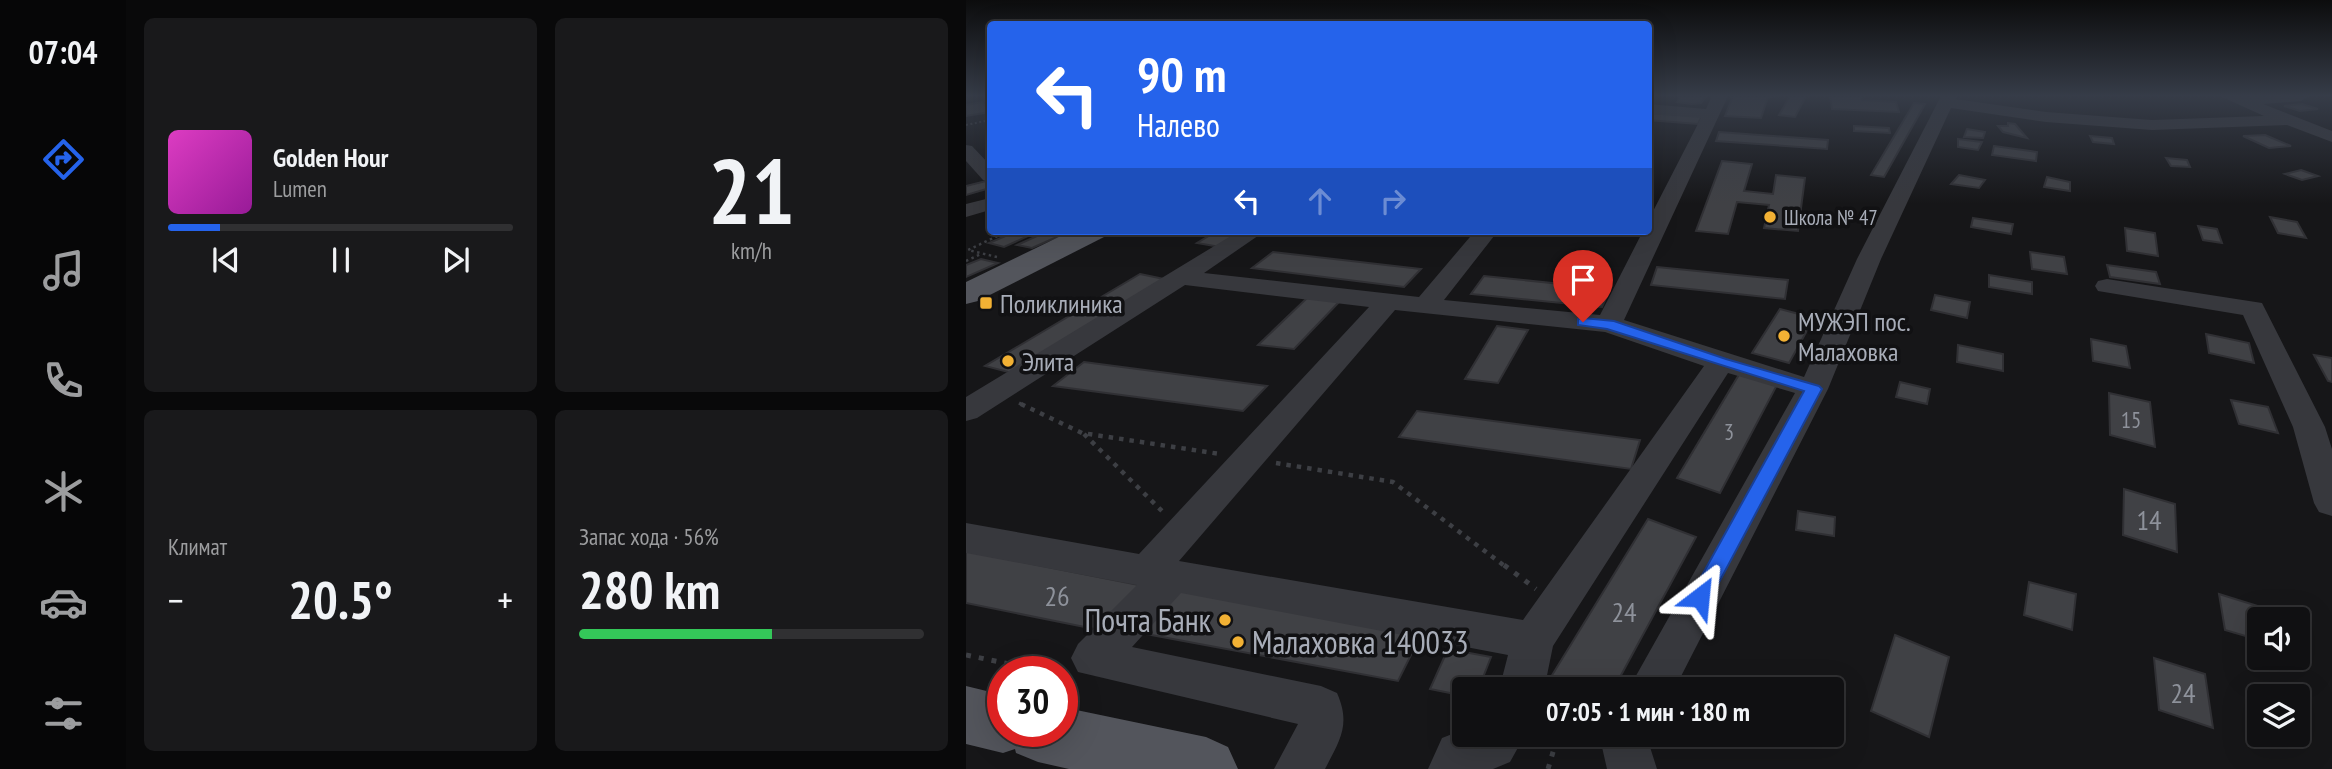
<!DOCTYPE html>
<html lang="ru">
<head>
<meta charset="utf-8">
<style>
	body { margin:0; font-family:"PT Sans Narrow",sans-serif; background:#19191b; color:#f1f3f6; height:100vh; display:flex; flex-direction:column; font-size:26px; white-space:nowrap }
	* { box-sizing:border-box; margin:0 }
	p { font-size:23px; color:#9c9d9f }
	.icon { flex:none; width:38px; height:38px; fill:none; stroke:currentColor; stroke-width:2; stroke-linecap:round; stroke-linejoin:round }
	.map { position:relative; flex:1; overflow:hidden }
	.drawer { display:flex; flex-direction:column; gap:18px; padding:18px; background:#09090a; width:840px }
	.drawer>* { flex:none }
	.hud { position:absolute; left:21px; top:21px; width:665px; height:214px; border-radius:7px; box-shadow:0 7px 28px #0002,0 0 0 2px #303032; background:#2563eb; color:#fff; overflow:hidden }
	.buttons { position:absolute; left:1281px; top:607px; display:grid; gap:14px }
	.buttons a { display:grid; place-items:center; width:63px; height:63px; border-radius:7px; background:#101012; box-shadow:0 7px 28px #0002,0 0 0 2px #303032; font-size:35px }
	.speed { position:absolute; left:21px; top:656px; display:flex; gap:14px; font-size:35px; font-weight:700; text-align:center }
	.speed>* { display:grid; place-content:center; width:91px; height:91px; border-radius:50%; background:#101012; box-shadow:0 7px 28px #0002,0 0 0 2px #303032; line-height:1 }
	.speed .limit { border:10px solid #d22; background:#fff; color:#111 }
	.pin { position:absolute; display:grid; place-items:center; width:60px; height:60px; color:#fff; margin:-72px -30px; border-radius:50% 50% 50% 0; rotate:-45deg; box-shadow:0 0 7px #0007 }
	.pin .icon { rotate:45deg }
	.me { position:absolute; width:77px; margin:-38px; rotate:29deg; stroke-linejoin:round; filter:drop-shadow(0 0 5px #0008) }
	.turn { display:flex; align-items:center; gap:24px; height:147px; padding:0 35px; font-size:32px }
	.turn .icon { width:91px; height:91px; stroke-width:2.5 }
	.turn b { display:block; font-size:49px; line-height:60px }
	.lanes { display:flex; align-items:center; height:66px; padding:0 35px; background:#0003; justify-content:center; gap:35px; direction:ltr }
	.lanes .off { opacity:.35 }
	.big { font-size:52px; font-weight:600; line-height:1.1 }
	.drawer .widget { flex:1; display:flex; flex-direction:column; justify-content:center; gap:10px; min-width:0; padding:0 24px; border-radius:10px; background:#19191b }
	.drawer .dial { align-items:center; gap:0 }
	.dial b { font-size:91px; line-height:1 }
	.song { display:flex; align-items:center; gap:21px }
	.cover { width:84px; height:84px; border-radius:10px; background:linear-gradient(135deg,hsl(310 70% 55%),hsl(300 70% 35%)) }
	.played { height:7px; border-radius:4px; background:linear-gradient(90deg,#2563eb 15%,#303032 15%) }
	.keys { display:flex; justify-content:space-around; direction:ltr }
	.heat { display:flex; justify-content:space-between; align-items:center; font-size:38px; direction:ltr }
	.charge { height:10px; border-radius:5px; background:linear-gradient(90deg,#34c759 56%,#303032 0) }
	.drawer .tiles { flex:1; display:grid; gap:18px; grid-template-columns:repeat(2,1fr) }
	.trip { position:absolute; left:486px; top:677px; width:392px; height:70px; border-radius:7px; background:#101012; box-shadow:0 7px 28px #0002,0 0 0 2px #303032; font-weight:600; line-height:70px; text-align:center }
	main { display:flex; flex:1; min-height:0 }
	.dock { display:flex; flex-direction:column; width:126px; justify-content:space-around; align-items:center; background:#060607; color:#9c9d9f }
	.dock .icon { width:49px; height:49px }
	.dock .on { color:#2563eb }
	.dock b { font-size:32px; color:#f1f3f6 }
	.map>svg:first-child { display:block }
</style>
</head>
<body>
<main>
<nav class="dock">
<b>07:04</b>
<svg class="icon on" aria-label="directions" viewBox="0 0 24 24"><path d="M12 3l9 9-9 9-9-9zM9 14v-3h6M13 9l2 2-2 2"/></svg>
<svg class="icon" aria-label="music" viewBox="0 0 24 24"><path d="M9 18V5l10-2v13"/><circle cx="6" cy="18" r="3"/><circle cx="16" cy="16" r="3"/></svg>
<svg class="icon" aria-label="phone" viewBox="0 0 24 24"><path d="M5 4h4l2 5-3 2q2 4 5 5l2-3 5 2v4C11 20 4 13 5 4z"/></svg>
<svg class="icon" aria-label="climate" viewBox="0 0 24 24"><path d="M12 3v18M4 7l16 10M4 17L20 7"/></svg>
<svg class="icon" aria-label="car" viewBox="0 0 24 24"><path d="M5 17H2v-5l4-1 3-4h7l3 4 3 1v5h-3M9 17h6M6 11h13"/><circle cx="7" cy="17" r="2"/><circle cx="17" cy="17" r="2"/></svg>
<svg class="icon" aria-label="filters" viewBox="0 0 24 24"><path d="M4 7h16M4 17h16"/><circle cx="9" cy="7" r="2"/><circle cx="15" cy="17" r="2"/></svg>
</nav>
<section class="drawer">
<div class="tiles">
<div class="widget">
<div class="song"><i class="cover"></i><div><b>Golden Hour</b><p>Lumen</p></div></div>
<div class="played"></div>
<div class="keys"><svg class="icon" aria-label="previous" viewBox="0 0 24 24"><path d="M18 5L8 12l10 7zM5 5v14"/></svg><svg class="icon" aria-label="pause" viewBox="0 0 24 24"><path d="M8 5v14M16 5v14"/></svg><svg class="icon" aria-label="next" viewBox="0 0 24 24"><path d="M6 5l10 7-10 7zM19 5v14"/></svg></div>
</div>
<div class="widget dial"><b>21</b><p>km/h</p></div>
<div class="widget"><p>Климат</p>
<div class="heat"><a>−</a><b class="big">20.5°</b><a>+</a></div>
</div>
<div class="widget"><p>Запас хода · 56%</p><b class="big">280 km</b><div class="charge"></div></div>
</div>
</section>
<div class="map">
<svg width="1366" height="769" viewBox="0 0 1366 769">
	<rect width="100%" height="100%" fill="#161618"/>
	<g fill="#404145" stroke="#303034" stroke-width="2">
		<polygon points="715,96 740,96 735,103 726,104 711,102"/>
		<polygon points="767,96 812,96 802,97 795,118 759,116"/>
		<polygon points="824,96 840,96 829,117 813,115"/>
		<polygon points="864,96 895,96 896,100 930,102 933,112 866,109"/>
		<polygon points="16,102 24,112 0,116 0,105"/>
		<polygon points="948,103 959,104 918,177 905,175"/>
		<polygon points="1336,104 1352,109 1334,111 1318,106"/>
		<polygon points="682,113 736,116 732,124 682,120"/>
		<polygon points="1042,123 1049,124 1061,138 1037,132 1032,126 1042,126"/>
		<polygon points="888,126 923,128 924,133 888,131"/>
		<polygon points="1001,129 1019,132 1017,138 998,137"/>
		<polygon points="753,132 862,140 861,149 750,141"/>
		<polygon points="1299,135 1325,146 1303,148 1277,136"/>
		<polygon points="1124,136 1146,138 1148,144 1127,142"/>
		<polygon points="992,139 1016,142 1012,150 992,147"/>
		<polygon points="1028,146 1071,152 1070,161 1026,155"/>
		<polygon points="1200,158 1221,160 1224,167 1205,166"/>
		<polygon points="756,161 786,164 778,191 807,194 810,175 839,178 832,231 798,228 803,205 771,202 762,234 730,231"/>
		<polygon points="1335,170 1352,176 1336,180 1319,174"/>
		<polygon points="993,175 1019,180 1013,188 985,184"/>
		<polygon points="1081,177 1104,182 1104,191 1078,187"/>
		<polygon points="24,180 24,188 0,195 0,186"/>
		<polygon points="1304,217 1331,222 1340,238 1312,233"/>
		<polygon points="1007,218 1047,224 1045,234 1005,227"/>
		<polygon points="1232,226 1251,229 1256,243 1237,240"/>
		<polygon points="1159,228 1189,233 1192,256 1161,251"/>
		<polygon points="51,231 73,231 38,247 23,243"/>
		<polygon points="82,231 100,233 66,248 51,245"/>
		<polygon points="251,231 280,231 254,247 231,243"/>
		<polygon points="307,252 455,269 438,287 286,268"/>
		<polygon points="1064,252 1098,257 1101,274 1066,269"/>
		<polygon points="15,259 32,263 0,277 0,265"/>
		<polygon points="1141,265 1190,272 1194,284 1144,277"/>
		<polygon points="691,267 822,280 819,299 685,285"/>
		<polygon points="174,274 198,279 46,373 19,366"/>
		<polygon points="1023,275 1066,282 1066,294 1023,287"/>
		<polygon points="518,276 644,289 636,307 505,294"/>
		<polygon points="969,295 1004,302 1001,318 965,310"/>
		<polygon points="341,298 374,301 328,349 292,345"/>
		<polygon points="814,309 848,318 823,363 786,353"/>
		<polygon points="531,326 562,330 532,383 499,379"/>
		<polygon points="1240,334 1283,343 1288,363 1243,353"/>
		<polygon points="1125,339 1160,346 1164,368 1127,361"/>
		<polygon points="992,345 1037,354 1037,371 991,362"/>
		<polygon points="1348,355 1366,358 1366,382 1362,381"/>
		<polygon points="118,362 301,386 277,411 87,386"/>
		<polygon points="774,373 812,383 754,493 711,478"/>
		<polygon points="934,382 964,389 961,404 930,397"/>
		<polygon points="1143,393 1184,402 1189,447 1144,435"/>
		<polygon points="1265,400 1302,407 1312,433 1273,424"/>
		<polygon points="451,411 674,440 665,469 433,437"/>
		<polygon points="1158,489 1209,504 1211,552 1157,535"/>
		<polygon points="832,511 869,517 868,536 830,530"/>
		<polygon points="682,519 730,537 647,690 590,690 580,685"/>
		<polygon points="0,551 188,588 148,633 0,603"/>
		<polygon points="1063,582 1110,594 1106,630 1058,615"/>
		<polygon points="202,586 457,631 432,681 164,631"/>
		<polygon points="1253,594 1308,611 1311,620 1293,620 1293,640 1259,630"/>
		<polygon points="929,635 983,657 963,737 905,711"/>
		<polygon points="482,649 525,657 512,690 499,690 499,696 464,689"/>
		<polygon points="1188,658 1239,674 1247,728 1193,710"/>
	</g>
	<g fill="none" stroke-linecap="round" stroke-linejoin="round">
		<polyline stroke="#3d3f44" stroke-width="2" stroke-dasharray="2 2.5" stroke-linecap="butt" points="0,125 24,120"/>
		<g stroke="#3d3f44" stroke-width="2.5" stroke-dasharray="2.5 3.5" stroke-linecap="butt">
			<polyline points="31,257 2,250 42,231"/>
			<polyline points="0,261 15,254"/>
		</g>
		<polyline stroke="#3d3f44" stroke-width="3.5" stroke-dasharray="3.5 5" stroke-linecap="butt" points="53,403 59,406"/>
		<g stroke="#3d3f44" stroke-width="4.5" stroke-dasharray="4.5 6" stroke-linecap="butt">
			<polyline points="55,404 116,433 254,454"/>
			<polyline points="118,434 200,515"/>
			<polyline points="310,463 427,482 540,567"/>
		</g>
		<g stroke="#3d3f44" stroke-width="5" stroke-dasharray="5 8" stroke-linecap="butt">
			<polyline points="538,565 570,589"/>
			<polyline points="0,655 82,672"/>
			<polyline points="582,769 592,735"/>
		</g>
		<g fill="#37383d" fill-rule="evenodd">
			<path d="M746,96H762L658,320L838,377L891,259L975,96H991L989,99L1080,112L1186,120L1298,116L1254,96H1343L1335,101L1297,104L1366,131V142L1321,125L1186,130L1080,122L985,108L915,259L862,389L708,690H662L829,393L762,373L587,646L578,690H533L542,655L215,593L166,647L355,686L371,693C385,725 374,740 359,769H308L332,724L112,672L105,658L112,644L171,585L0,553V523L173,554L403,307L219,285L11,418L0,421V397L273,231H299L238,273L453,297L509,231H532L478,300L634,315L677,231H682V221L735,118L682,114V104L740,109ZM429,310L639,332L738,366L557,620L213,561Z"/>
			<polygon points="0,145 6,146 24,165 24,182 17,180 0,161"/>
			<polygon points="24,198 24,210 0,217 0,204"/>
			<polygon points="1141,279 1296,303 1359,427 1366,449 1366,516 1353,512 1348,503 1327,427 1277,315 1132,291 1129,286 1132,281"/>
			<polygon points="499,729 499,735 559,735 544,762 527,769 462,769 476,738"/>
			<polygon points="641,735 689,735 684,747 691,769 641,769 636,747"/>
		</g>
		<g fill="#53555c" fill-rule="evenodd">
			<polygon points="105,231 142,231 138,237 12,301 0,304 0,282"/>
			<polygon points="0,686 37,695 37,732 96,732 96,707 240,737 262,747 272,769 103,769 72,762 50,753 49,749 37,753 0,744"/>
		</g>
	</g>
	<linearGradient id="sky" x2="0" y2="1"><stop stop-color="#0c0c0d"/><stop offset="0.47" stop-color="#363c48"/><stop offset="1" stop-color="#363c48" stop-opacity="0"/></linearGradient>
	<rect width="1366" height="204" fill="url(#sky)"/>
	<polygon fill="#2563eb" stroke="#184099" stroke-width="2" points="617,318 648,321 760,359 853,386 856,389 742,603 734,606 727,603 724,597 838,391 641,329 612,325 612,319"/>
	<g fill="#f2b134" stroke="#111113" stroke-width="2.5">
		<circle cx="804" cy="217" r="7"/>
		<rect x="13" y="296" width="14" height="14" rx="3.5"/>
		<circle cx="818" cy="336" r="7"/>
		<circle cx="42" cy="361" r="7"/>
		<circle cx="259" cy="620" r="7"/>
		<circle cx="272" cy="642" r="7"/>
	</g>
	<g text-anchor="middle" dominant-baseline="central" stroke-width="7" stroke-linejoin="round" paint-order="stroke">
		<g font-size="21" fill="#a8adb8" stroke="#111113" text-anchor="start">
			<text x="818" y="217">Школа № 47</text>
		</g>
		<g font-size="23" fill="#8e929b">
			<text x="1165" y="419">15</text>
			<text x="763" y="431">3</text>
		</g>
		<g font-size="26" fill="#a8adb8" stroke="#111113" text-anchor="start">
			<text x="34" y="303">Поликлиника</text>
			<text x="832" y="321">МУЖЭП пос.<tspan x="832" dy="30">Малаховка</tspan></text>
			<text x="56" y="361">Элита</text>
		</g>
		<g font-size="28" fill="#8e929b">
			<text x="1183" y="519">14</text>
			<text x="91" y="595">26</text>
			<text x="658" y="611">24</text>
			<text x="1217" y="692">24</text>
		</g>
		<g font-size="32" fill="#a8adb8" stroke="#111113" text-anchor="end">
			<text x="245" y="620">Почта Банк</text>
			<text x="286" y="642" text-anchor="start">Малаховка 140033</text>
		</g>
	</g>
</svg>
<div class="buttons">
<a><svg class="icon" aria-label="sound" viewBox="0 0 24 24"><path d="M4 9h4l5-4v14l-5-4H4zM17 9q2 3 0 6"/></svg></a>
<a><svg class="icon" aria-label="layers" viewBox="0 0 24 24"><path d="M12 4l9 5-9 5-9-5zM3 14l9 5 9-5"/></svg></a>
</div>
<div class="speed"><div class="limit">30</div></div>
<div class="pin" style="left:617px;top:322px;background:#d93025"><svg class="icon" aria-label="arrive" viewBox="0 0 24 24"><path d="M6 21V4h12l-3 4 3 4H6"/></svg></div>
<svg class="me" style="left:734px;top:597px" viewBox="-20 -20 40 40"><path d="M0-17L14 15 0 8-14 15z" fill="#2563eb" stroke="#fff" stroke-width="4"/></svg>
<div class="trip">07:05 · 1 мин · 180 m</div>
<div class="hud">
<div class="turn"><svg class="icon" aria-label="left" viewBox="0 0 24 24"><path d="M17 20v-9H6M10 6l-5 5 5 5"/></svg><div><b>90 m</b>Налево</div></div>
<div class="lanes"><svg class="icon" aria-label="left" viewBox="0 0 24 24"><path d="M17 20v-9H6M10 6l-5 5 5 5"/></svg><svg class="icon off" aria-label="ahead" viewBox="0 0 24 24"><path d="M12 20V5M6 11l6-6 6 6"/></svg><svg class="icon off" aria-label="right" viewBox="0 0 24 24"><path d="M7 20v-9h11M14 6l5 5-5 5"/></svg></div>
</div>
</div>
</main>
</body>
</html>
